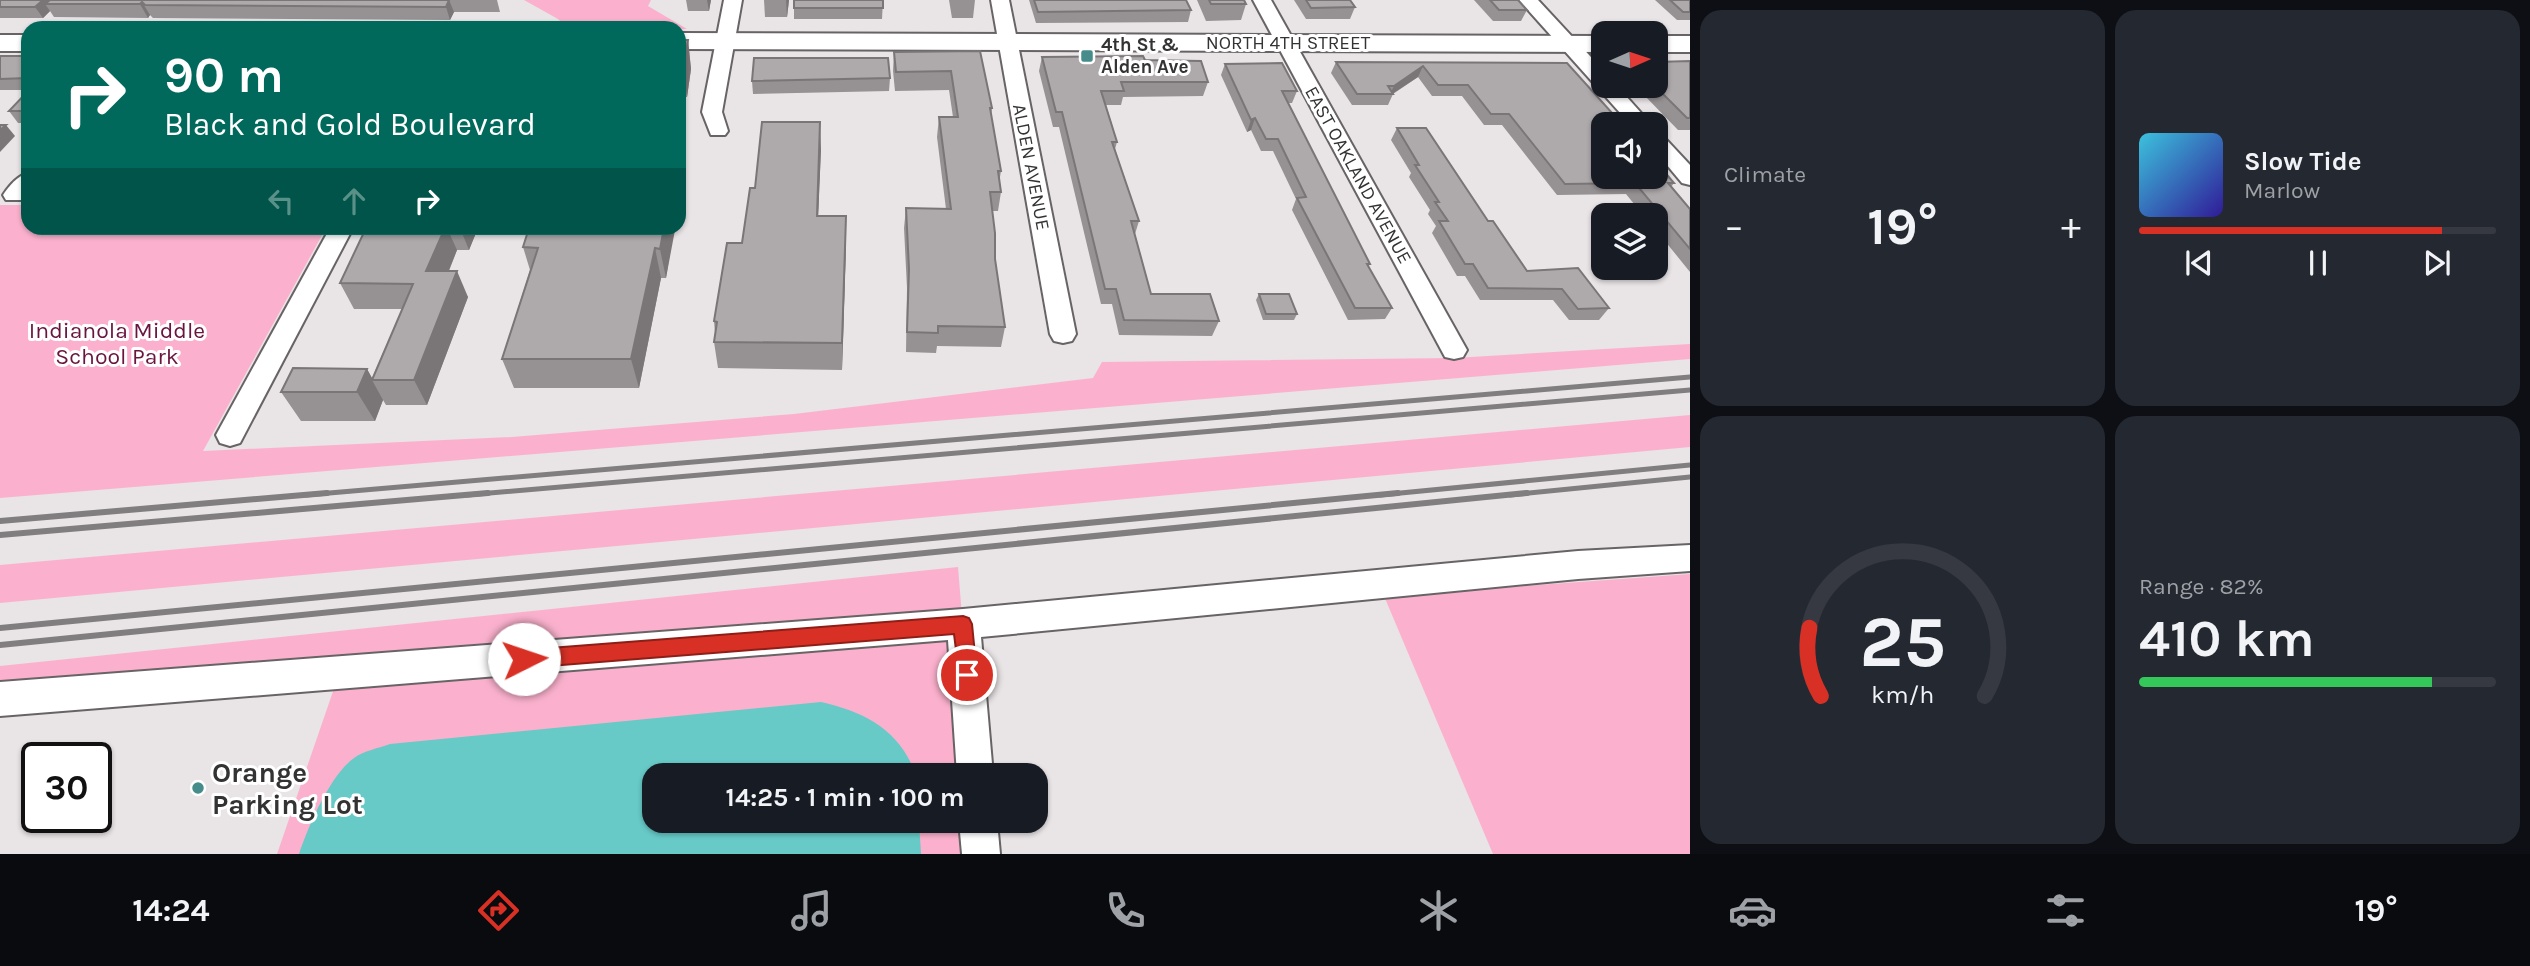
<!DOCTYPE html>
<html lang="en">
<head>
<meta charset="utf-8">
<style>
	body { margin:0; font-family:Karla,sans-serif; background:#242831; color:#f1f3f6; height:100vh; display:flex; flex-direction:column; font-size:26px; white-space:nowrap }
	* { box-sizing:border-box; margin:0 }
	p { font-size:23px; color:#9ea1a6 }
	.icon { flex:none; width:38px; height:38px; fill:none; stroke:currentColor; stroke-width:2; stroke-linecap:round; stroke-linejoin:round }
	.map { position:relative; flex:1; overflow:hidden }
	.side { display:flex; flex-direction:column; gap:10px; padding:10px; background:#0d0f14; width:840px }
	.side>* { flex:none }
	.banner { position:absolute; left:21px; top:21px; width:665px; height:214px; border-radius:21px; box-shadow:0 2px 5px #0004; background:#00695c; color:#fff; overflow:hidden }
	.needle { width:46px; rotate:87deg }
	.tools { position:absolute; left:1591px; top:21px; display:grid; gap:14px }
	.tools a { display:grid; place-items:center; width:77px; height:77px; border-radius:14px; background:#171b24; box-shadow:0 2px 5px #0004; font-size:35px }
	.speed { position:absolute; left:21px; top:742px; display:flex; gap:14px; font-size:35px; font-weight:700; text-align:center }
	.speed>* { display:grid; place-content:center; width:91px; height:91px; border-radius:50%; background:#171b24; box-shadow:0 2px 5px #0004; line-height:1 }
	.speed .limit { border:4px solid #111; border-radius:10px; background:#fff; color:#111 }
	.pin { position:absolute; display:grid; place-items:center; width:60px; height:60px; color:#fff; margin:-30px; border:4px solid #fff; border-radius:50%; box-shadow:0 2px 7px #0007 }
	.me { position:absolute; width:77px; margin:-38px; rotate:86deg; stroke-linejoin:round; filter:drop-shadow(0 0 5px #0008) }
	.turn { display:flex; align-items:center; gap:24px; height:147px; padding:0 28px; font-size:32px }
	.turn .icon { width:91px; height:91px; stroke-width:2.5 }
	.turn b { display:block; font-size:49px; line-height:60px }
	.lanes { display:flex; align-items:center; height:66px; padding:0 28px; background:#0003; justify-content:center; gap:35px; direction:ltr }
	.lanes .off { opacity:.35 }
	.big { font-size:52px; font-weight:700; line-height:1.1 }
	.side .widget { flex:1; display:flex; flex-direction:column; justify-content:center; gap:10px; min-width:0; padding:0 24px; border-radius:21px; background:#242831 }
	.side .dial { align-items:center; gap:0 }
	.dial svg { height:182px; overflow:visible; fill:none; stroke:#363941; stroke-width:7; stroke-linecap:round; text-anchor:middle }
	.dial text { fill:#f1f3f6; stroke:none }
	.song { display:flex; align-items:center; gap:21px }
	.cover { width:84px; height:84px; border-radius:10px; background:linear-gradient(135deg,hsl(190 70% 55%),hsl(250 70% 35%)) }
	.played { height:7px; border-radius:4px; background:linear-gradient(90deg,#d93025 85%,#363941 85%) }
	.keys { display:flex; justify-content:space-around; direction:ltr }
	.heat { display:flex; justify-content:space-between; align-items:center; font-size:38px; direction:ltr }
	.charge { height:10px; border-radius:5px; background:linear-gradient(90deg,#34c759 82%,#363941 0) }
	.side .tiles { flex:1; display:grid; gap:10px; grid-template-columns:repeat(2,1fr) }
	.trip { position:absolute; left:642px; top:763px; width:406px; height:70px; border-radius:21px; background:#171b24; box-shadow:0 2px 5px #0004; font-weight:700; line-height:70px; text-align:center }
	.tabs { display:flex; height:112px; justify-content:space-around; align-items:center; background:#090b0e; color:#9ea1a6 }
	.tabs .icon { width:49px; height:49px }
	.tabs .current { color:#d93025 }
	.tabs b { font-size:32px; color:#f1f3f6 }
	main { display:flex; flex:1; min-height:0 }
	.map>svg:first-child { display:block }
</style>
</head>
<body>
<main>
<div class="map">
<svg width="1690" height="854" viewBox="0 0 1690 854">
	<rect width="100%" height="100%" fill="#e9e4e6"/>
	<g fill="#fbb1cd">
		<polygon points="524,0 651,0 648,6 687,29 568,28 558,19"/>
		<polygon points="0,205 28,205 28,228 326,228 203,451 512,437 794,414 1093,378 1102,362 1454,358 1690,344 1690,359 0,498"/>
		<polygon points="1690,415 1690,447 0,603 0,565"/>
		<polygon points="958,567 975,775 654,775 654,821 978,821 981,854 277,854 339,674 0,699 0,666"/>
		<polygon points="1690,574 1690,854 1493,854 1384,596"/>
	</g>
	<path fill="#67cac7" d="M821,702C865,712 900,730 916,775H654V821H919L921,854H299C308,827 330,775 354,758C363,751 379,748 390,744Z"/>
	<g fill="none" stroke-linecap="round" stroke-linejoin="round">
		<defs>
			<g id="minor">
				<polygon points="724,0 742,0 722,112 728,131 725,135 711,135 702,112"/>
				<polygon points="991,0 1009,0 1076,334 1072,341 1063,343 1054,341 1050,334"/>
				<polygon points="1253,0 1271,0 1467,350 1463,357 1454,359 1445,357"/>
				<polygon points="1519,0 1538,0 1603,70 1603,86 1617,86 1651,124 1630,124"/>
				<polygon points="1656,134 1663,136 1690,165 1690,185 1682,183 1656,152"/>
				<path d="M28,173V193L22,200H6L3,195C9,186 17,176 28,173Z"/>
				<polygon points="330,228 353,228 240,443 230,446 220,443 216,435"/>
				<polygon points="1690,545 1690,571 1578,579 981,637 993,775 957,775 948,640 0,716 0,682 963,609 1578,551"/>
				<polygon points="959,821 997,821 1000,854 962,854"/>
			</g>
			<g id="primary">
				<polygon points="679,33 1603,36 1603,52 679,49"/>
				<rect x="0" y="35" width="28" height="16"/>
				<rect x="1656" y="36" width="34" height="16"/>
			</g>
		</defs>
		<use href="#minor" stroke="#686465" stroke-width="4"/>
		<use href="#primary" stroke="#686465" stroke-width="4"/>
		<use href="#minor" fill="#fff" fill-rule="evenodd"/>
		<use href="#primary" fill="#fff" fill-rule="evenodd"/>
		<g stroke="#817e7f" stroke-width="5">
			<polyline points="306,495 1690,377"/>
			<polyline points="467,495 1690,390"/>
			<polyline points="1380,495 1690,465"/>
			<polyline points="1510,495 1690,477"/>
		</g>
		<g stroke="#817e7f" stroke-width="6">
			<polyline points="0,521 327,493"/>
			<polyline points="0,535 488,493"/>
			<polyline points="0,628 1398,493"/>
			<polyline points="0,645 1527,493"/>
		</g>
	</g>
	<g fill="#969193">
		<polygon points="0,0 497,0 500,12 454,12 450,20 153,18 150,15 148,18 54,17 50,11 43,18 0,18"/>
		<polygon points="686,0 711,0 709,11 688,11"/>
		<polygon points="764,0 789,0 787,17 765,17"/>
		<polygon points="883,0 882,19 794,19 794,8"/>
		<polygon points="949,0 975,0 973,18 952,18"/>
		<polygon points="1029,0 1186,0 1191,10 1188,22 1036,23"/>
		<polygon points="1197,0 1244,0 1246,4 1241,20 1206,21"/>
		<polygon points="1294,0 1350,0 1355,7 1350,19 1306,19"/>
		<polygon points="1474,0 1518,0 1527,10 1521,21 1493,21"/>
		<polygon points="1655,0 1690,0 1690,20 1677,20"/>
		<polygon points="679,40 688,40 691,69 687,97 679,97"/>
		<polygon points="980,51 992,108 991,115 1001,171 999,183 1001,192 998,211 992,211 995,259 1005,327 1001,347 937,346 936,353 906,352 907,288 904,228 906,208 946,209 937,137 939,117 953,117 949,90 895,91 893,71 894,52"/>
		<rect x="0" y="56" width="28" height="34"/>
		<polygon points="1042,57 1145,60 1208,82 1203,96 1123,97 1121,105 1106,105 1117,142 1115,149 1139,221 1135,234 1151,294 1219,321 1212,336 1119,335 1112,304 1101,304 1059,127 1053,127 1039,71"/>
		<polygon points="1690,61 1690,130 1678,130 1645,96 1648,92 1642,86 1656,86 1656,62"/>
		<polygon points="1336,62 1567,63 1674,183 1671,187 1690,209 1690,272 1656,230 1656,215 1643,215 1626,194 1557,195 1502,125 1484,125 1462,96 1432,96 1418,77 1393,94 1388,105 1352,105 1331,73"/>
		<polygon points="1225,64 1297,91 1292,103 1288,103 1370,264 1368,267 1392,308 1385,319 1348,320 1292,210 1296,199 1273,151 1261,151 1251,130 1247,132 1221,75"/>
		<polygon points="890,78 889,91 753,94 752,81"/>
		<polygon points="28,91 28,123 18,123 9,111"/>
		<polygon points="1397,128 1488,221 1527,271 1609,308 1599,320 1569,320 1553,300 1480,300 1465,276 1457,276 1432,233 1436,226 1428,214 1430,210 1409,177 1411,173 1391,140"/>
		<polygon points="821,149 818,216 846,243 842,370 718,368 714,342 715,333 714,321 742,243 755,188"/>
		<polygon points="366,228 478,228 469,250 457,250 449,271 468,297 427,405 386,405 383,400 375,421 301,421 281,392 367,369 372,378 402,309 354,309 340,283"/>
		<polygon points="529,228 674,228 666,278 661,278 639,388 514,388 502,359 530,270 523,247"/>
		<polygon points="1259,294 1297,314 1294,320 1263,320 1256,300"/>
	</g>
	<g fill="#7a7678">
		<polygon points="43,0 62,0 45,4 50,11 43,18 35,7"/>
		<polygon points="449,0 454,12 450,20 446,7"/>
		<polygon points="707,0 711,0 709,11"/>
		<polygon points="786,0 789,0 787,17"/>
		<polygon points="142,2 150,15 148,18 140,4"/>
		<polygon points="688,40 691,69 687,97 683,67"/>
		<polygon points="1423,66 1418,77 1392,94 1390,94 1394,86"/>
		<polygon points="1255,118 1251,130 1247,132 1251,120"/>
		<polygon points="682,120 686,150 679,186 679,134"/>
		<polygon points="820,122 821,149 817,243 817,216"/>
		<polygon points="6,125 15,136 0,152 0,130"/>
		<polygon points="846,216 846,243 842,370 842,343"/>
		<polygon points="445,228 447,228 457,250 438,297 426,271"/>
		<polygon points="460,228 478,228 469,250"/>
		<polygon points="664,228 674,228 675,230 666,278 660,249"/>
		<polygon points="655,248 661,278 639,388 631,359"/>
		<polygon points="457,271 468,297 427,405 414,380"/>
		<polygon points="367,369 373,380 372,380 383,400 375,421 357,392"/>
	</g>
	<g fill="#aea9ab" stroke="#7a7678" stroke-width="2">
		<polygon points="0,0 43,0 35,7 0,7"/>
		<polygon points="50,0 449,0 446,7 145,5 142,2 140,4 45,4"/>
		<rect x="794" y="0" width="89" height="8"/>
		<polygon points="1034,0 1186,0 1191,10 1038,12"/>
		<polygon points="1209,0 1244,0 1246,4 1211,4"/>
		<polygon points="1306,0 1350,0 1355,7 1311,8"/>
		<polygon points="1490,0 1518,0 1527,10 1499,10"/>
		<polygon points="1670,0 1690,0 1690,12 1683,12"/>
		<polygon points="679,40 688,40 683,67 679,67"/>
		<polygon points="980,51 992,108 990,108 1001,171 998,171 1001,192 990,192 995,233 995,259 1005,327 938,326 938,333 907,332 909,269 906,208 951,209 939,117 958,117 951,71 896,72 894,52"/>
		<polygon points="0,56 28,56 28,78 0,79"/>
		<polygon points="1143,56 1145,60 1201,61 1208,82 1121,82 1124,91 1101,91 1117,142 1112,142 1139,221 1131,221 1151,294 1210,294 1219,321 1124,320 1116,289 1105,289 1062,112 1056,112 1042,57"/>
		<polygon points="754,58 888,58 890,78 752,81"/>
		<polygon points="1690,61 1690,118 1687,118 1655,86 1656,84 1660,84 1656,80 1656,62"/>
		<polygon points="1336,62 1567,63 1622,124 1603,124 1603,177 1656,177 1656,162 1674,183 1668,183 1690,209 1690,249 1635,183 1565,184 1509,114 1491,114 1468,85 1438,85 1423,66 1394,86 1388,86 1393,94 1357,94"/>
		<polygon points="1282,63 1297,91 1282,91 1370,264 1367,264 1392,308 1355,308 1297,198 1306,197 1278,139 1266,139 1255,118 1251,120 1225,64"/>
		<polygon points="28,91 28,111 9,111"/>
		<polygon points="679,120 682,120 679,134"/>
		<polygon points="762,122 820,122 817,216 846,216 842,343 714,342 717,322 714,321 727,243 742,243 750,188 755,188"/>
		<polygon points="0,125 6,125 0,130"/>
		<polygon points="1397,128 1426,128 1488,221 1493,221 1527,271 1578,268 1609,308 1578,309 1562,289 1488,288 1473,264 1465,264 1439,221 1448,221 1435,202 1439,202 1415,165 1419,165"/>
		<polygon points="366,228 445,228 426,271 457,271 414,380 372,380 413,284 340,283"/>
		<polygon points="529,228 664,228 660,249 655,248 631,359 502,359 538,248 523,247"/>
		<polygon points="1259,294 1289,294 1297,314 1266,314"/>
		<polygon points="293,368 367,369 357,392 281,392"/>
	</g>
	<polygon fill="#d93025" stroke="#8d1f18" stroke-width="2" points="963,616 969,618 972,624 977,675 974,681 967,684 960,681 954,634 524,668 518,666 515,659 518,653 524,650"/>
	<g fill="#458c8a" stroke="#fff" stroke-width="2.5">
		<rect x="1080" y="49" width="14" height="14" rx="3.5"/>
		<circle cx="198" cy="788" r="7"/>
	</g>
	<g text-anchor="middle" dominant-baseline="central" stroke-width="6" stroke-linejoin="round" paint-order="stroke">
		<g font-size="19" fill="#343333" stroke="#fff">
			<text x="1288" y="43">NORTH 4TH STREET</text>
			<text transform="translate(1031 167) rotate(79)">ALDEN AVENUE</text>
			<text transform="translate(1358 175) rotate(61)">EAST OAKLAND AVENUE</text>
		</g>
		<g font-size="19" font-weight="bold" fill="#343333" stroke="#fff" text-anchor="start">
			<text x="1101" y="45">4th St &amp;<tspan x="1101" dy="22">Alden Ave</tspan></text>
		</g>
		<g font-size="23" fill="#69153f" stroke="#fff">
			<text x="117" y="330">Indianola Middle<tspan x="117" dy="26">School Park</tspan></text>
		</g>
		<g font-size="28" font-weight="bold" fill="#343333" stroke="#fff" text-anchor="start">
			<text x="212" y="772">Orange<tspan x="212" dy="32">Parking Lot</tspan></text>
		</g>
	</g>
</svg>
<div class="tools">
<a><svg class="needle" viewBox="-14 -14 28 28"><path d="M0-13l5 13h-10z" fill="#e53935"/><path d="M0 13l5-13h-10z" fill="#9ea1a6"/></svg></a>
<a><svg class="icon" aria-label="sound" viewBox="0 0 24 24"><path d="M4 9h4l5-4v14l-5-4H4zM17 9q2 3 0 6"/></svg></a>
<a><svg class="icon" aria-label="layers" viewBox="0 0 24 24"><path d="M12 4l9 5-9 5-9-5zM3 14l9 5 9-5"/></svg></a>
</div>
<div class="speed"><div class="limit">30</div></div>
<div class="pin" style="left:967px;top:675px;background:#d93025"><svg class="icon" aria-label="arrive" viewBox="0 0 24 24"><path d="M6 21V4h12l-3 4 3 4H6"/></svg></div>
<svg class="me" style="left:524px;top:659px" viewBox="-20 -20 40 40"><circle r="19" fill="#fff"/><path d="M0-13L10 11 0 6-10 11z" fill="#d93025"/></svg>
<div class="trip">14:25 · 1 min · 100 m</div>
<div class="banner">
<div class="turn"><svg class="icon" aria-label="right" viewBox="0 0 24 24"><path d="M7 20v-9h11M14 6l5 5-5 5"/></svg><div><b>90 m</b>Black and Gold Boulevard</div></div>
<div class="lanes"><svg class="icon off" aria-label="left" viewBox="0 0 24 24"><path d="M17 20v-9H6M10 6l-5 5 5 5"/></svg><svg class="icon off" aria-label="ahead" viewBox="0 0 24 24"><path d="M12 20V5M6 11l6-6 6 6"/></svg><svg class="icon" aria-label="right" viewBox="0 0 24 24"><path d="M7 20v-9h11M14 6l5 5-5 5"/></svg></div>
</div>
</div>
<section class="side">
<div class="tiles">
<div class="widget"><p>Climate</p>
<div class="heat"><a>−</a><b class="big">19°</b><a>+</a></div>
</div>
<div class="widget">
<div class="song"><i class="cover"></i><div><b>Slow Tide</b><p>Marlow</p></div></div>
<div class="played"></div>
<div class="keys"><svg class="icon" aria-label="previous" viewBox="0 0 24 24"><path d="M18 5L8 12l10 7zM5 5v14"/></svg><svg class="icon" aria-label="pause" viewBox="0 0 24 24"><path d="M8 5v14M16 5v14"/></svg><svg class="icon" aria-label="next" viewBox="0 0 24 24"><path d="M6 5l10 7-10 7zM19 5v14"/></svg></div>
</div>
<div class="widget dial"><svg viewBox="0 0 100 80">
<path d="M14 69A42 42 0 1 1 86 69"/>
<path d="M14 69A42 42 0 0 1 9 39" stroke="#d93025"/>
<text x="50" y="56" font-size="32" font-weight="700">25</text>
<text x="50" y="72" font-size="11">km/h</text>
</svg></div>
<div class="widget"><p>Range · 82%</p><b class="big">410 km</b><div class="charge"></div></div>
</div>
</section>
</main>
<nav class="tabs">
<b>14:24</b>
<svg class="icon current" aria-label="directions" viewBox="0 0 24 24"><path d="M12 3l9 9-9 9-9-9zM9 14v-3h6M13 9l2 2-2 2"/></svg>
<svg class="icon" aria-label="music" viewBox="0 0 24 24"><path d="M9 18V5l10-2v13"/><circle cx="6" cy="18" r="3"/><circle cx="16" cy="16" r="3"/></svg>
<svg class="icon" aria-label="phone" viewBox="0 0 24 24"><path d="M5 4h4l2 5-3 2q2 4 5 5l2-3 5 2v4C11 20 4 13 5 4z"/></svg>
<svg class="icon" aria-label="climate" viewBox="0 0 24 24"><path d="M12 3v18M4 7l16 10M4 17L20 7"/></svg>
<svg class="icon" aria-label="car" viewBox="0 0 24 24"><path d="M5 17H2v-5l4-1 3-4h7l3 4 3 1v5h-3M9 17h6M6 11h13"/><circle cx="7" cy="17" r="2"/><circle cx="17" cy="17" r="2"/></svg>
<svg class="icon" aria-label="filters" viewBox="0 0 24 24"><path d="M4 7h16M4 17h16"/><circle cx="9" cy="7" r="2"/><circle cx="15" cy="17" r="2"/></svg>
<b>19°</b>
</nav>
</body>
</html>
